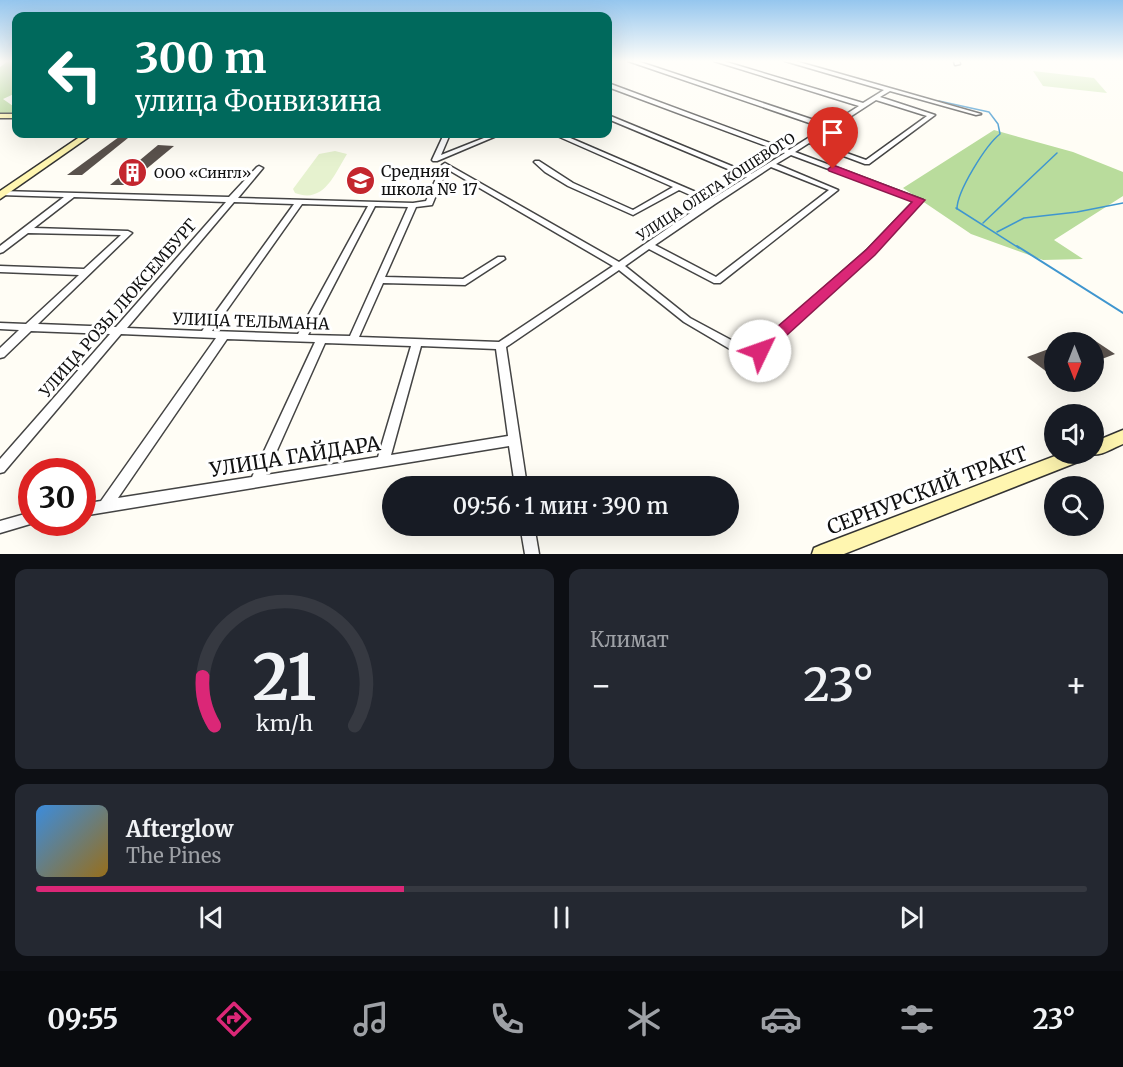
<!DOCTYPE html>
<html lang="ru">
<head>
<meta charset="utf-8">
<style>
	body { margin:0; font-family:Merriweather,serif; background:#242831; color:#f1f3f6; height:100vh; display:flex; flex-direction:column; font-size:22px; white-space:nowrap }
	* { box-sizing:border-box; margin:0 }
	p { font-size:20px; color:#9ea1a6 }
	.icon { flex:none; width:33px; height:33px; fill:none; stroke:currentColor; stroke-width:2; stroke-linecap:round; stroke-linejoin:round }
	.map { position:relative; height:554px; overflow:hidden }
	.details { display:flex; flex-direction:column; gap:15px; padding:15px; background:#0d0f14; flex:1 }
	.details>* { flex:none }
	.banner { position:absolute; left:12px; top:12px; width:600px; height:126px; border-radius:12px; box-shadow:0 6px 24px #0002; background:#00695c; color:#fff; overflow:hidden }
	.needle { width:39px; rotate:180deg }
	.controls { position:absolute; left:1044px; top:332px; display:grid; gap:12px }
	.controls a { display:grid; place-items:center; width:60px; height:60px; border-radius:50%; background:#171b24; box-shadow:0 6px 24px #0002; font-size:30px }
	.speed { position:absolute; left:18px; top:458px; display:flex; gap:12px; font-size:30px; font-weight:700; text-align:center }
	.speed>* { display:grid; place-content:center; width:78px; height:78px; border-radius:50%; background:#171b24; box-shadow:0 6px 24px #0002; line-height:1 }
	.speed .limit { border:9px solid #d22; background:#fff; color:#111 }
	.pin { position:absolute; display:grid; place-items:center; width:51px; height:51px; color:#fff; margin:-62px -26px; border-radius:50% 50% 50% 0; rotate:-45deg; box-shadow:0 0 6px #0007 }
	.pin .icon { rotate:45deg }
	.me { position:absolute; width:66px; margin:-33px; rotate:48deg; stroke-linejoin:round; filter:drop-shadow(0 0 4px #0008) }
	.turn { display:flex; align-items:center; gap:21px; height:126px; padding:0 24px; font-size:27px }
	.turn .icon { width:78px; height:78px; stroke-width:2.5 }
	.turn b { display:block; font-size:42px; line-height:51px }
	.big { font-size:45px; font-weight:600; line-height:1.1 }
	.details .widget { flex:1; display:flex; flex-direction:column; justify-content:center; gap:9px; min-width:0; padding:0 21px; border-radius:12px; background:#242831 }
	.details .dial { align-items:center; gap:0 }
	.dial svg { height:156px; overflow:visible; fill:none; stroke:#363941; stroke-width:7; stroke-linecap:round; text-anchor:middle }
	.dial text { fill:#f1f3f6; stroke:none }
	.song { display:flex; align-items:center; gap:18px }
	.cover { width:72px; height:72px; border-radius:9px; background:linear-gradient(135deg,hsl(210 70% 55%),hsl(40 70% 35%)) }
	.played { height:6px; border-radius:3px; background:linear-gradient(90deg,#db2777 35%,#363941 35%) }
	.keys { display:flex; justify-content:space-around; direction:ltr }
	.heat { display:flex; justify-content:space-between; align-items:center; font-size:33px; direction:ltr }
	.details .tiles { flex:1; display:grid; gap:15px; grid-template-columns:1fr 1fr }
	.widget:last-child { grid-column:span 2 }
	.trip { position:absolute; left:382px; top:476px; width:357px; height:60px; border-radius:30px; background:#171b24; box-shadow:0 6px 24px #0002; font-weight:600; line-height:60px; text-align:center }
	.dock { display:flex; height:96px; justify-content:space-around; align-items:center; background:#090b0e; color:#9ea1a6 }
	.dock .icon { width:42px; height:42px }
	.dock .current { color:#db2777 }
	.dock b { font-size:27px; color:#f1f3f6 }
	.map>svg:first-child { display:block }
</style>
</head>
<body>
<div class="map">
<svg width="1123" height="554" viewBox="0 0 1123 554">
	<rect width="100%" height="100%" fill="#fffdf5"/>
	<polygon fill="#d5ebbd" points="1033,71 1094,78 1107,93 1043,86"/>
	<g fill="#b9dc9c">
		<polygon points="8,61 16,61 16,93 3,99 13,106 16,106 16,114 0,113 0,67"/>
		<polygon points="994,130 1073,152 1123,172 1123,196 1054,240 1083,259 1043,260 971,234 903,188"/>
	</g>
	<path fill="#e6f2cf" d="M335,151L347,154C334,175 324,204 295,193L293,189L319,154Z"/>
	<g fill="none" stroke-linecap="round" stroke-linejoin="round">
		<g stroke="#3f96cf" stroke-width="1.5">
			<path d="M939,101L989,112L998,124L1000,134C986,145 957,191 957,209"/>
			<polyline points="956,208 1019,248"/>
			<polyline points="983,223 1057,153"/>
			<polyline points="997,232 1024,218 1077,212 1123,203"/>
		</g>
		<polyline stroke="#3f96cf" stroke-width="2" points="1017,246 1123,313"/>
	</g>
	<g fill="#5a524d">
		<polygon points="123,134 133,134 82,175 67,175"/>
		<polygon points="158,145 174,146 127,185 110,185"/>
		<polygon points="1087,335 1094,340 1115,354 1094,362 1094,342 1071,342"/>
		<polygon points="1054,347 1054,374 1051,375 1027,357"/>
	</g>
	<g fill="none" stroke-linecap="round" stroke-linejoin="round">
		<defs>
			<g id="minor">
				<path d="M628,61H637L829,125L859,106L714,61H723L863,103L884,90L785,61H795L981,114L976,115L890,91L880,97L935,115L869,164H865L809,143L795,152L923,200L873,254L764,354L744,356L740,355L684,322L619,270L506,347L527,486H515L509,446L82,516V504L101,501L216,338L121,334L4,472L0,473V459L110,334L31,331L4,357L0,358V348L19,330L0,329V323L26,324L79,275L0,272V266L84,269L121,235L28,233L3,252L0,253V246L64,197L0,195V191L229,197L257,167L259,166L263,168L238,198L413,203L426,201L442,165L445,163L619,262L706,202L679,190L633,215L568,186L545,172L534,162L535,161H539L573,183L633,210L673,187L555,135L554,134H561L712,199L747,177L608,119V115L751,174L785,153L608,87V83L789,150L824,128ZM876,100L927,116L866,160L813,141ZM791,155L914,201L867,250L757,347L746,348L690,318L625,266L649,249L714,283H720L838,190L776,164ZM771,167L829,190L716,277L655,245L715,204ZM447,169L613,266L499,342L359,337L383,283L465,285L505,259L504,257H498L463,279L385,277L416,207L432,205ZM74,197L226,202L116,327L38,324L132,233L128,231L34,228ZM234,202L294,204L202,331L127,328ZM302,204L368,206L298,334L212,331ZM375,206L408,207L350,336L308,335ZM227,339L315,342L252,477L118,498ZM325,343L411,346L378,457L266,475ZM421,346L496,349L508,436L391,455Z"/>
				<polygon points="954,61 959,61 960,64 955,65"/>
				<polygon points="444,134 450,134 441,155 494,134 501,134 437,161 433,161 432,160"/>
				<polygon points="32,512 32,522 37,522 0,533 0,521"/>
				<polygon points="520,525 534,525 539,554 525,554"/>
			</g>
			<g id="secondary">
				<rect x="0" y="114" width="16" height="4"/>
				<polygon points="84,134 93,134 0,199 0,191"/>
				<path d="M1123,430V444C1113,448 1100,457 1090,454L1088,458L844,554H812L814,548L821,545L1063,453H1094V442Z"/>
			</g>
		</defs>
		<use href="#minor" stroke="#444" stroke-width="3"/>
		<use href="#secondary" stroke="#333" stroke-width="3"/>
		<use href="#minor" fill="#fff" fill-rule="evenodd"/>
		<use href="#secondary" fill="#fff6b0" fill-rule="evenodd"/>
	</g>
	<linearGradient id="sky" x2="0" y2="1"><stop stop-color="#95c6ee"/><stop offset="0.44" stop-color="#fffefa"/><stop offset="1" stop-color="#fffefa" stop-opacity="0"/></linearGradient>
	<rect width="1123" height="139" fill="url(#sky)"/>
	<polygon fill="#db2777" stroke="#8e194d" stroke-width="1.5" points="833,165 925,200 875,255 765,355 754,355 752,351 754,347 866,250 912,202 829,171 828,169"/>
	<defs>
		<symbol id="building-disc" viewBox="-11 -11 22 22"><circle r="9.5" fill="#c4262e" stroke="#fff"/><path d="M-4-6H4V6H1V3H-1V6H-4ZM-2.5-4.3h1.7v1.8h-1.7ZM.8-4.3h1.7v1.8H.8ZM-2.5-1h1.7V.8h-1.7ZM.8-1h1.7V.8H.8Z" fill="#fff"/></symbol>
		<symbol id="school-disc" viewBox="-11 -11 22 22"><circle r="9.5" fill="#c4262e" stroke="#fff"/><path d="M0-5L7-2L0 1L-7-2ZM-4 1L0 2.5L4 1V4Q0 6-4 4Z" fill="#fff"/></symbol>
	</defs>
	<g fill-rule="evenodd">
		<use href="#building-disc" x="116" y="156" width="33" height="33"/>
		<use href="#school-disc" x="344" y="164" width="33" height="33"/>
	</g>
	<g text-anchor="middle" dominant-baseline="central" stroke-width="6" stroke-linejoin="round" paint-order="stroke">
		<g font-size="14" fill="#111" stroke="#fff" text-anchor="start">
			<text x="154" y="173">ООО «Сингл»</text>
		</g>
		<g font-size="14" fill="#111" stroke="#fff">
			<text transform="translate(716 187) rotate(-33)">УЛИЦА ОЛЕГА КОШЕВОГО</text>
		</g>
		<g font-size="16" fill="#111" stroke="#fff" text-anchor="start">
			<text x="381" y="171">Средняя<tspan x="381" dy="18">школа № 17</tspan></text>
		</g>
		<g font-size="16" fill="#111" stroke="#fff">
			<text transform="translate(118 308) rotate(-49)">УЛИЦА РОЗЫ ЛЮКСЕМБУРГ</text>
			<text transform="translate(251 321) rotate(2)">УЛИЦА ТЕЛЬМАНА</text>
		</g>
		<g font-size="20" fill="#111" stroke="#fff">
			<text transform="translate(295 456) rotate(-9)">УЛИЦА ГАЙДАРА</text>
			<text transform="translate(927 490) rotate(-21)">СЕРНУРСКИЙ ТРАКТ</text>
		</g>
	</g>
</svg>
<div class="controls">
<a><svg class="needle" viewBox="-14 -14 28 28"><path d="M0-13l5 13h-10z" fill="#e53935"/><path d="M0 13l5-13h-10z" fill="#9ea1a6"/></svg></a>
<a><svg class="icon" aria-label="sound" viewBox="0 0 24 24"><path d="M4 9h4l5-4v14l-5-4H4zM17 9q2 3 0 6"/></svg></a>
<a><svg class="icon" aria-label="search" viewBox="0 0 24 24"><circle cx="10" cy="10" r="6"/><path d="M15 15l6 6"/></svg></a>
</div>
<div class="speed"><div class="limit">30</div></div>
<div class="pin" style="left:833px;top:169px;background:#d93025"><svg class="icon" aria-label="arrive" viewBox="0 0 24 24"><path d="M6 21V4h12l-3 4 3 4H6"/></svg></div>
<svg class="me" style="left:760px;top:351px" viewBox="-20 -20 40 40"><circle r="19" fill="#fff"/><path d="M0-13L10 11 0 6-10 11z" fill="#db2777"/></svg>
<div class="trip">09:56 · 1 мин · 390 m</div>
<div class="banner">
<div class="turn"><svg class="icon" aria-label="left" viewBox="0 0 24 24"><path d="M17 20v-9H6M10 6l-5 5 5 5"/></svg><div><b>300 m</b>улица Фонвизина</div></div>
</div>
</div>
<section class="details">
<div class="tiles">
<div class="widget dial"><svg viewBox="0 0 100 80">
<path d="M14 69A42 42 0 1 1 86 69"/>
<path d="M14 69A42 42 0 0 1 8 44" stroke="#db2777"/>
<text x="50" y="56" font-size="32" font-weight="700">21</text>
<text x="50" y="72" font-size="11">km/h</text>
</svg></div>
<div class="widget"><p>Климат</p>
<div class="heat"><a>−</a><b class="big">23°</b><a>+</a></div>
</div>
<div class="widget">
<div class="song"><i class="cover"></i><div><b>Afterglow</b><p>The Pines</p></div></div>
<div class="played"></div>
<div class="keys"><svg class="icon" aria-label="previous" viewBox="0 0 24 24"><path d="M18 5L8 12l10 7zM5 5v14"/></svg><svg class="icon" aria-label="pause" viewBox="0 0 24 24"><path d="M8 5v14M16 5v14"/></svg><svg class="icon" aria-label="next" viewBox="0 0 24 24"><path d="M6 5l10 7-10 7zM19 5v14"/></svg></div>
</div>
</div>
</section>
<nav class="dock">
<b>09:55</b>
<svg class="icon current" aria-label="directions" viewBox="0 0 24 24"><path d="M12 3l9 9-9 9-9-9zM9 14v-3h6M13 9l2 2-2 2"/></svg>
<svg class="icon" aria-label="music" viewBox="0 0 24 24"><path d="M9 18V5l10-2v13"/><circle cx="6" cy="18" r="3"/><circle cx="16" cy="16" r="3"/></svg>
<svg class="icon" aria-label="phone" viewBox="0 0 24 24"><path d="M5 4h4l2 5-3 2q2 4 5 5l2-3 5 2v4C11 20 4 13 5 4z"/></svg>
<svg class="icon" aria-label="climate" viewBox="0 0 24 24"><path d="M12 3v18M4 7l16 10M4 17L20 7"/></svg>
<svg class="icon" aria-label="car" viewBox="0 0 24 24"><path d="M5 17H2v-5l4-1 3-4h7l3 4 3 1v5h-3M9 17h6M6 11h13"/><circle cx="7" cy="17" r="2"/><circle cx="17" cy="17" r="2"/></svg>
<svg class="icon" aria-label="filters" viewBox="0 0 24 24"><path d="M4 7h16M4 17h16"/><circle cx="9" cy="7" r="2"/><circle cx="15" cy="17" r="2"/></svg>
<b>23°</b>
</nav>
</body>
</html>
